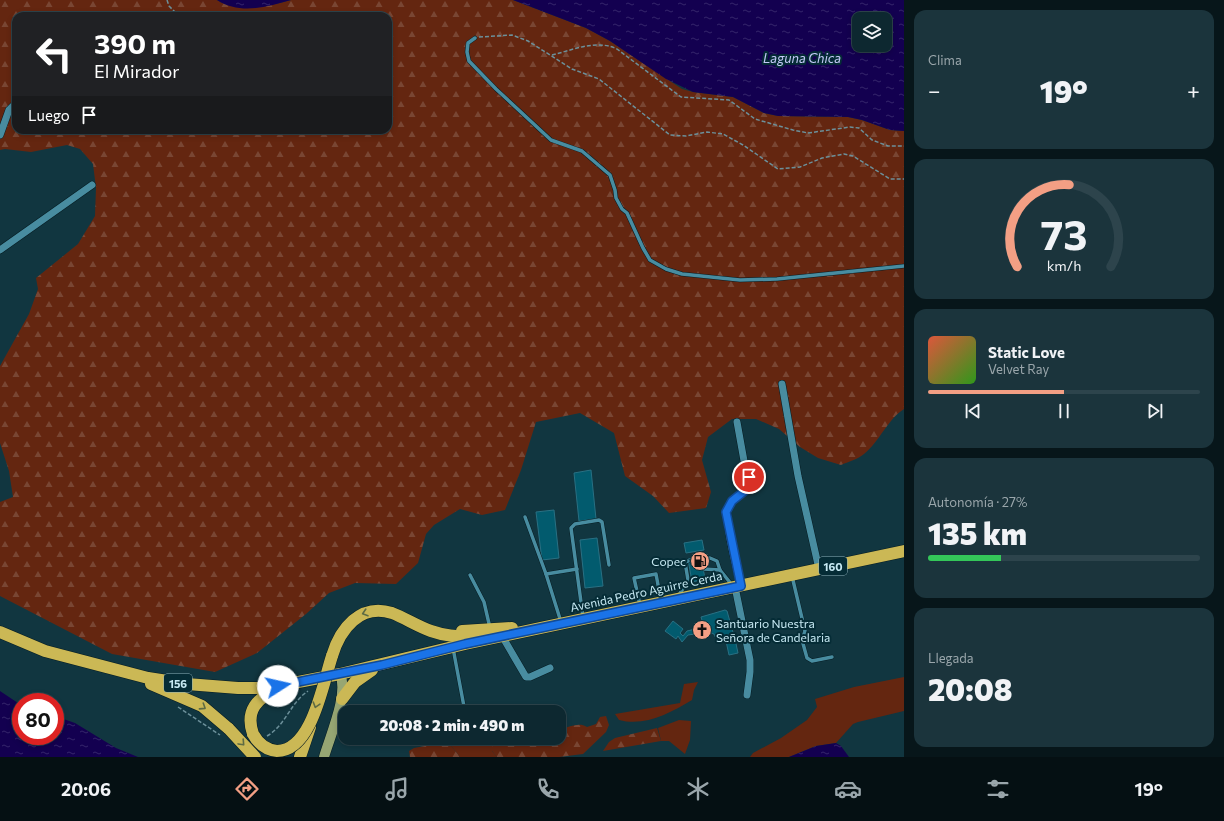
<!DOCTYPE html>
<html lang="es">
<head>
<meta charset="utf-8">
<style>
	body { margin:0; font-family:Commissioner,sans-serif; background:#1b343c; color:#f1f3f6; height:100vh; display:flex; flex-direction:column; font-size:15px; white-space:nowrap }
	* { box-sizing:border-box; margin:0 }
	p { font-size:13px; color:#9aa6ab }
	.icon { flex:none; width:22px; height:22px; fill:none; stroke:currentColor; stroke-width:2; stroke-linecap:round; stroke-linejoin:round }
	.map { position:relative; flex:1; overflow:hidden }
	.side { display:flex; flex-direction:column; gap:10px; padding:10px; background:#07161a; width:320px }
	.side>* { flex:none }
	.banner { position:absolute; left:12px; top:12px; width:380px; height:122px; border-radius:12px; box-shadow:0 2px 6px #0003,0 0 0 1px #2d444c; background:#202124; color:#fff; overflow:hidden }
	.tools { position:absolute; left:852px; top:12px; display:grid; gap:8px }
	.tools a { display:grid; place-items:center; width:40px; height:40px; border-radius:8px; background:#0d2830; box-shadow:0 2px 6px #0003,0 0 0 1px #2d444c; font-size:20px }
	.speed { position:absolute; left:12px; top:693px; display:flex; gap:8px; font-size:20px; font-weight:700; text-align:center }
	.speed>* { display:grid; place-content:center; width:52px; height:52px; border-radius:50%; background:#0d2830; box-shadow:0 2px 6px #0003,0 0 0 1px #2d444c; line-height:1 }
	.speed .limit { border:6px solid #d22; background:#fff; color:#111 }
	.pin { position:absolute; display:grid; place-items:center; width:34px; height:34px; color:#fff; margin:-17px; border:2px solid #fff; border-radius:50%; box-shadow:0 1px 4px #0007 }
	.me { position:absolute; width:44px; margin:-22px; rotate:80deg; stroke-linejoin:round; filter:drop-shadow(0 0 3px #0008) }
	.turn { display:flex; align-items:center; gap:14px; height:84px; padding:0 16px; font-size:18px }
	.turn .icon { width:52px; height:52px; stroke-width:2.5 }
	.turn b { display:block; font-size:28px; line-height:34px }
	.then { display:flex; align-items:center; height:38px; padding:0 16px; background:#0003; gap:8px; font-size:15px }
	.big { font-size:30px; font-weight:800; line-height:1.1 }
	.side .tile { flex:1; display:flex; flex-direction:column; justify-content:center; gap:6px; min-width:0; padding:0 14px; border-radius:12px; background:#1b343c }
	.side .dial { align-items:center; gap:0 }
	.dial svg { height:104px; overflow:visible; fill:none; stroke:#2d444c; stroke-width:7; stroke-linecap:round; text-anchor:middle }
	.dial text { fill:#f1f3f6; stroke:none }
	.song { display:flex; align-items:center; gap:12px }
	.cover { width:48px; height:48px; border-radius:6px; background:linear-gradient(135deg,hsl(10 70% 55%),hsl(110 70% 35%)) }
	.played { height:4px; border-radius:2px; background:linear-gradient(90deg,#f39f84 50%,#2d444c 50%) }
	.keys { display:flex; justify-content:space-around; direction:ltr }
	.heat { display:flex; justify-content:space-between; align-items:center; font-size:22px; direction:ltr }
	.charge { height:6px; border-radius:3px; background:linear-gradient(90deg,#34c759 27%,#2d444c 0) }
	.trip { position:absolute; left:338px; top:705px; width:228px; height:40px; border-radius:12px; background:#0d2830; box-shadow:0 2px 6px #0003,0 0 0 1px #2d444c; font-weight:800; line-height:40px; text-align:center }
	.menu { display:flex; height:64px; justify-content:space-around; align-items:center; background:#051013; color:#9aa6ab }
	.menu .icon { width:28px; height:28px }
	.menu .active { color:#f39f84 }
	.menu b { font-size:18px; color:#f1f3f6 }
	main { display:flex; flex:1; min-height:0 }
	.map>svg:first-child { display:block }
</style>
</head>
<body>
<main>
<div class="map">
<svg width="904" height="757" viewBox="0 0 904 757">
	<defs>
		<pattern id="forest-firs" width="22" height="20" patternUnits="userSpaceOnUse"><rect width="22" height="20" fill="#642610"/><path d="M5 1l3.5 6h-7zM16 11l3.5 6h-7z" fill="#794633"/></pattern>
		<pattern id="water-ripples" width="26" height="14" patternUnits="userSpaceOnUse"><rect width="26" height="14" fill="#130050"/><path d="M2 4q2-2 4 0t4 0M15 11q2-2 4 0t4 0" fill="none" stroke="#34256a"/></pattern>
	</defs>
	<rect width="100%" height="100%" fill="#113640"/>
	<g fill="#642610">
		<polygon points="904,677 904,711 858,722 853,724 836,743 816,746 789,757 750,757 753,753 781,738 807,720 817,707 815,699 854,687"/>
		<path d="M698,682L694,690L692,700C670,713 645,727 619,720L615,714L680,703L684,684Z"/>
		<polygon points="679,720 691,721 690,740 685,754 669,741 661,741 658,728"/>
		<path d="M487,738L492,742V751L497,757H460L448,742H446C459,739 474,744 487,738Z"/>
	</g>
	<g fill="url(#forest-firs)" fill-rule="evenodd">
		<path d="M0,0H217C236,12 270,6 291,0H513L586,28L610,41L682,89L693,92L733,97L764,113L778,116L848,117L862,120L890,130L904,131V409C887,420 880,441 864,454C858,459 848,462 841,465L818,458L800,447L779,429L756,419H732L708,437L702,460L711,492L706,508L669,513L653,496L625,476L614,433L580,413L536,422L521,470L505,510L482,515L460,509L434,525L426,534L418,563L396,584L355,583L329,593L306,614L257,653L215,672L112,654L0,596V502L13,497L9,471L0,443V366L29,314L38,289L36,278L78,244L95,216L96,188L93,164L80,149L67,145L31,152L5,149L0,150ZM16,16H388V130H16Z"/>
		<path d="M606,716L609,725L606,732L583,754L559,757H497L492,751V742L512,738H559L561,729C570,727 579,722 587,727L596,724L600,717Z"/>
		<polygon points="657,728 661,741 603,751 609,742 615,738"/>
		<polygon points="446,742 448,742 460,757 410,757 409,751 414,748"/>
	</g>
	<g fill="url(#water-ripples)" fill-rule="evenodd">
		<path d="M217,0H291C267,7 240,15 217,0Z"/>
		<path d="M513,0H904V131L890,130L862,120L848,117L778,116L764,113L733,97L693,92L666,79L610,41L586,28ZM859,19H885V45H859Z"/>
		<polygon points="0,691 21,705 21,736 55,736 55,716 75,723 116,748 138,757 0,757"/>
		<polygon points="836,743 841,746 849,757 789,757 816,746"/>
	</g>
	<g fill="#025b6e" stroke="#297083">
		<polygon points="591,470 596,519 579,521 574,473"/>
		<polygon points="554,510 559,558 542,560 536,512"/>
		<polygon points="597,538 603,586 585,588 580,540"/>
		<polygon points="702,540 704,550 686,553 684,543"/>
		<polygon points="701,556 705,579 692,582 688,559"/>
		<polygon points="725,610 727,611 734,636 731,640 735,639 738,653 729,655 726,641 722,642 721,636 715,637 714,634 709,632 688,635 682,642 678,636 676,639 665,631 673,621 683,629 680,633 683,636 687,631 704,627 701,617"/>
	</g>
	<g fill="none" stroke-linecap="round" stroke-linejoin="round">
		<defs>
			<g id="lane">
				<polyline points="475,38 468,43 467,52 469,61 496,89 551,140 582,151 610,175 615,190 616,198 622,209 627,213 643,248 650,260 666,269 682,274 740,280 777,279 904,266"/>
				<polyline points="525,517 546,574 561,622"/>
				<polyline points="702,559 710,558 717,561 720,570 732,585"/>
				<polyline points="704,569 720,570"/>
				<polyline points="546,574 577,569"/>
				<polyline points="470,575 484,602 490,628"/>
				<polyline points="792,576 805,631 802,640 807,658 812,661 832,657"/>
				<polyline points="679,595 688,580 685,562 688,561"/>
				<polyline points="640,605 634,578 656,574 661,601"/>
				<polyline points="583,617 571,528 575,524 599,520 602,522 609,565"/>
				<polyline points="453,648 465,712"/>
			</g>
			<g id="street">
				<polyline points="0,135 9,110 16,103"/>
				<polyline points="0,250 92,185"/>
				<polyline points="782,384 798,476 819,569"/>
				<path d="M737,422L748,483C746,495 733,496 729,506C723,519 737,570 741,586"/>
				<polyline points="735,587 750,660 750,672 747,695"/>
				<polyline points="502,636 526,677 530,677 550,668"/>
			</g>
			<path id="primary" d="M324,757C330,736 349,694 340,674"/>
			<g id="highway">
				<polyline points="462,631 512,628"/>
				<polyline points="0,632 45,651 148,678 187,684 238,688 267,688 340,674 465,644 904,551"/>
				<path d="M332,656C340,629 360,603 392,613C405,618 417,626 431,631C445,636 459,637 474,637"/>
				<polyline points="151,684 202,706 229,729"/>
				<polyline points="342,699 355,682 372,670"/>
				<path d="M253,734C245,711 257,697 278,690"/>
				<polyline points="300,757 310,727"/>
			</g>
		</defs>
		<use href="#lane" stroke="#061c22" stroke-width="4.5"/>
		<use href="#street" stroke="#061c22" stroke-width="8"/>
		<use href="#primary" stroke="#061c22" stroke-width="11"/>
		<use href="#highway" stroke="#061c22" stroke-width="13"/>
		<g stroke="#6c909a" stroke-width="1.5" stroke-dasharray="4 2" stroke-linecap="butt">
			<polyline points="167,0 169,6 179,16"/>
			<polyline points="479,37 512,35 528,41 572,69 599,79 670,135 686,136 707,132 723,134 743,145 778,169 800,167 822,158 844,154 853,156 890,179 904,179"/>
			<path d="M552,55C573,50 596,39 617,49L681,97L729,100L755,119L793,130L808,133L850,127L859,128L872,140L888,146H904"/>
			<polyline points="178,707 220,735"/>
			<path d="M267,736C286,725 290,703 308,691"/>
		</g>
		<use href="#lane" stroke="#488ca0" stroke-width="3.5"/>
		<use href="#street" stroke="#488ca0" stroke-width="7"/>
		<use href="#primary" stroke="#97a673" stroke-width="10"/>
		<use href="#highway" stroke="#cbb855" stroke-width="12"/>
		<defs>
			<g id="highway-bridge">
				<polyline points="229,729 255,757"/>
				<path d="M253,734C258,743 265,750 277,751C312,751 323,683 332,656"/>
			</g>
		</defs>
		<use href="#highway-bridge" stroke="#061c22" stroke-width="13" stroke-linecap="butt"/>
		<use href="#highway-bridge" stroke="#cbb855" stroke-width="12"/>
	</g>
	<defs><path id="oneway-chevron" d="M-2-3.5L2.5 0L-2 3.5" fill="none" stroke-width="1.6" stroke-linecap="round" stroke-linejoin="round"/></defs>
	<g stroke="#5e6b44">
		<use href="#oneway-chevron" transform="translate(365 613) rotate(162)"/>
		<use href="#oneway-chevron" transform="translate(316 705) rotate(107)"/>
		<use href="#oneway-chevron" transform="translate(203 707) rotate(33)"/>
		<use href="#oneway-chevron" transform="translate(242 743) rotate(47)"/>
	</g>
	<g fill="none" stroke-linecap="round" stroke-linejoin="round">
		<defs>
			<polyline id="route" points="278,686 382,665 465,644 741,586 726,512 732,501 747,489 749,477"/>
		</defs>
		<use href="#route" stroke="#114b97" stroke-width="10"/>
		<use href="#route" stroke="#1a73e8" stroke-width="7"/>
	</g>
	<defs>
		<symbol id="fuel-disc" viewBox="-11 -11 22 22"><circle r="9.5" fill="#f39f84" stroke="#052c36"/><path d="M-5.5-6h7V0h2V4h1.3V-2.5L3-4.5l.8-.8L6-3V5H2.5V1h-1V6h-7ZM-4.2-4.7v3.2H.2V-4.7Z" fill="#111"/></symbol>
		<symbol id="church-disc" viewBox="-11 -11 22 22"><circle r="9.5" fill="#f39f84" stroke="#052c36"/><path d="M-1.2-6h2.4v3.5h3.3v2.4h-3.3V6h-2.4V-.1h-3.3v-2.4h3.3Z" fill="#111"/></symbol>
	</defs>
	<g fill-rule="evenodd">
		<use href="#fuel-disc" x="689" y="550" width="22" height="22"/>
		<use href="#church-disc" x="691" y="619" width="22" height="22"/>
	</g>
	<g text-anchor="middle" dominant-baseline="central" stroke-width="4" stroke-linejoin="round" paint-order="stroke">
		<g fill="#052c36" stroke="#8db0ba" stroke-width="1">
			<rect x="819" y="557" width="28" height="18" rx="3"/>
			<rect x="164" y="674" width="28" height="18" rx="3"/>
		</g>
		<g font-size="11" font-weight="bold" fill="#c7e9f3">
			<text x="833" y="566">160</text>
			<text x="178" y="683">156</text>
		</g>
		<g font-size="12" fill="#c7e9f3" stroke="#052c36" text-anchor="end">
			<text x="686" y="561">Copec</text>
			<text x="716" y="623" text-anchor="start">Santuario Nuestra<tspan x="716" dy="14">Señora de Candelaria</tspan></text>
		</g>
		<g font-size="12" fill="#c7e9f3" stroke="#052c36">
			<text transform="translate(646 591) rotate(-12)">Avenida Pedro Aguirre Cerda</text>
		</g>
		<g font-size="13" font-style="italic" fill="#c4caf8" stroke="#052c36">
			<text x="802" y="58">Laguna Chica</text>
		</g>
	</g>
</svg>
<div class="tools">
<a><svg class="icon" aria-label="layers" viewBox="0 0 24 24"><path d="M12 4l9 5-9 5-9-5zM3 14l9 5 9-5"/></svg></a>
</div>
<div class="speed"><div class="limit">80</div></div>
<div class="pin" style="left:749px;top:477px;background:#d93025"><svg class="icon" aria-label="arrive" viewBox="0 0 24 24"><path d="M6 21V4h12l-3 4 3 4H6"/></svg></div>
<svg class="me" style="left:278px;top:686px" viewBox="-20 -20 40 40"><circle r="19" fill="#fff"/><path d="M0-13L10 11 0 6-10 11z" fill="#1a73e8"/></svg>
<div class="trip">20:08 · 2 min · 490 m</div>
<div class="banner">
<div class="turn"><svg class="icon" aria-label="left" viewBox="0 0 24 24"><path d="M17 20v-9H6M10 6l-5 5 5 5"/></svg><div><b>390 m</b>El Mirador</div></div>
<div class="then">Luego<svg class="icon" aria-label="arrive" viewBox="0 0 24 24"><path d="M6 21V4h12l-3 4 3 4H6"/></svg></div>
</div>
</div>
<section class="side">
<div class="tile"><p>Clima</p>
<div class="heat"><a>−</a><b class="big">19°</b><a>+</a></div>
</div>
<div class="tile dial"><svg viewBox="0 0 100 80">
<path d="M14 69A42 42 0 1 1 86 69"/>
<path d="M14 69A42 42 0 0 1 54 6" stroke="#f39f84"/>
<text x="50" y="56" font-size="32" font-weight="700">73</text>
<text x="50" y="72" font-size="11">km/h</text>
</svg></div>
<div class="tile">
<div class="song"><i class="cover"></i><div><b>Static Love</b><p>Velvet Ray</p></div></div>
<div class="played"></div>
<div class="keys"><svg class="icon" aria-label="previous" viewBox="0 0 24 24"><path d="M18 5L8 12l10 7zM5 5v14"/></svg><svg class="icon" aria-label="pause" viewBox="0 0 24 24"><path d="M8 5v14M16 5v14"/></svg><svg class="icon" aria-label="next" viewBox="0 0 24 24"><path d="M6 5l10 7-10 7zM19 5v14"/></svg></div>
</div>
<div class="tile"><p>Autonomía · 27%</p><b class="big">135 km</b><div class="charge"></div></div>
<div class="tile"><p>Llegada</p><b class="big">20:08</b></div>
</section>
</main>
<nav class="menu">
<b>20:06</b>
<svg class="icon active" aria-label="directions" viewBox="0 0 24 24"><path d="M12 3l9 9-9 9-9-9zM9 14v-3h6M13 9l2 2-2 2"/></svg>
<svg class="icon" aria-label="music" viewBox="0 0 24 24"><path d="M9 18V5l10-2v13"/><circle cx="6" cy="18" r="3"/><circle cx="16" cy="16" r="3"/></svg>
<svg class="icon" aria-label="phone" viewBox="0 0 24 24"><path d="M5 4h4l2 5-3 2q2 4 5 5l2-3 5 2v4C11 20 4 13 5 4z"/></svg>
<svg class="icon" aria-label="climate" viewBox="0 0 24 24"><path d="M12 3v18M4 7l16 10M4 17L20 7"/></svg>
<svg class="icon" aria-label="car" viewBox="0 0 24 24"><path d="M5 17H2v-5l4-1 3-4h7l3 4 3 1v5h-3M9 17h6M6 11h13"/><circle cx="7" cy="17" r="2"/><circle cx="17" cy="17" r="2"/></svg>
<svg class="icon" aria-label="filters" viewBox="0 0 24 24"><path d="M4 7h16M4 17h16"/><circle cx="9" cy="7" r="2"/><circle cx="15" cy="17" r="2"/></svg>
<b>19°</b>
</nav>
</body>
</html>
